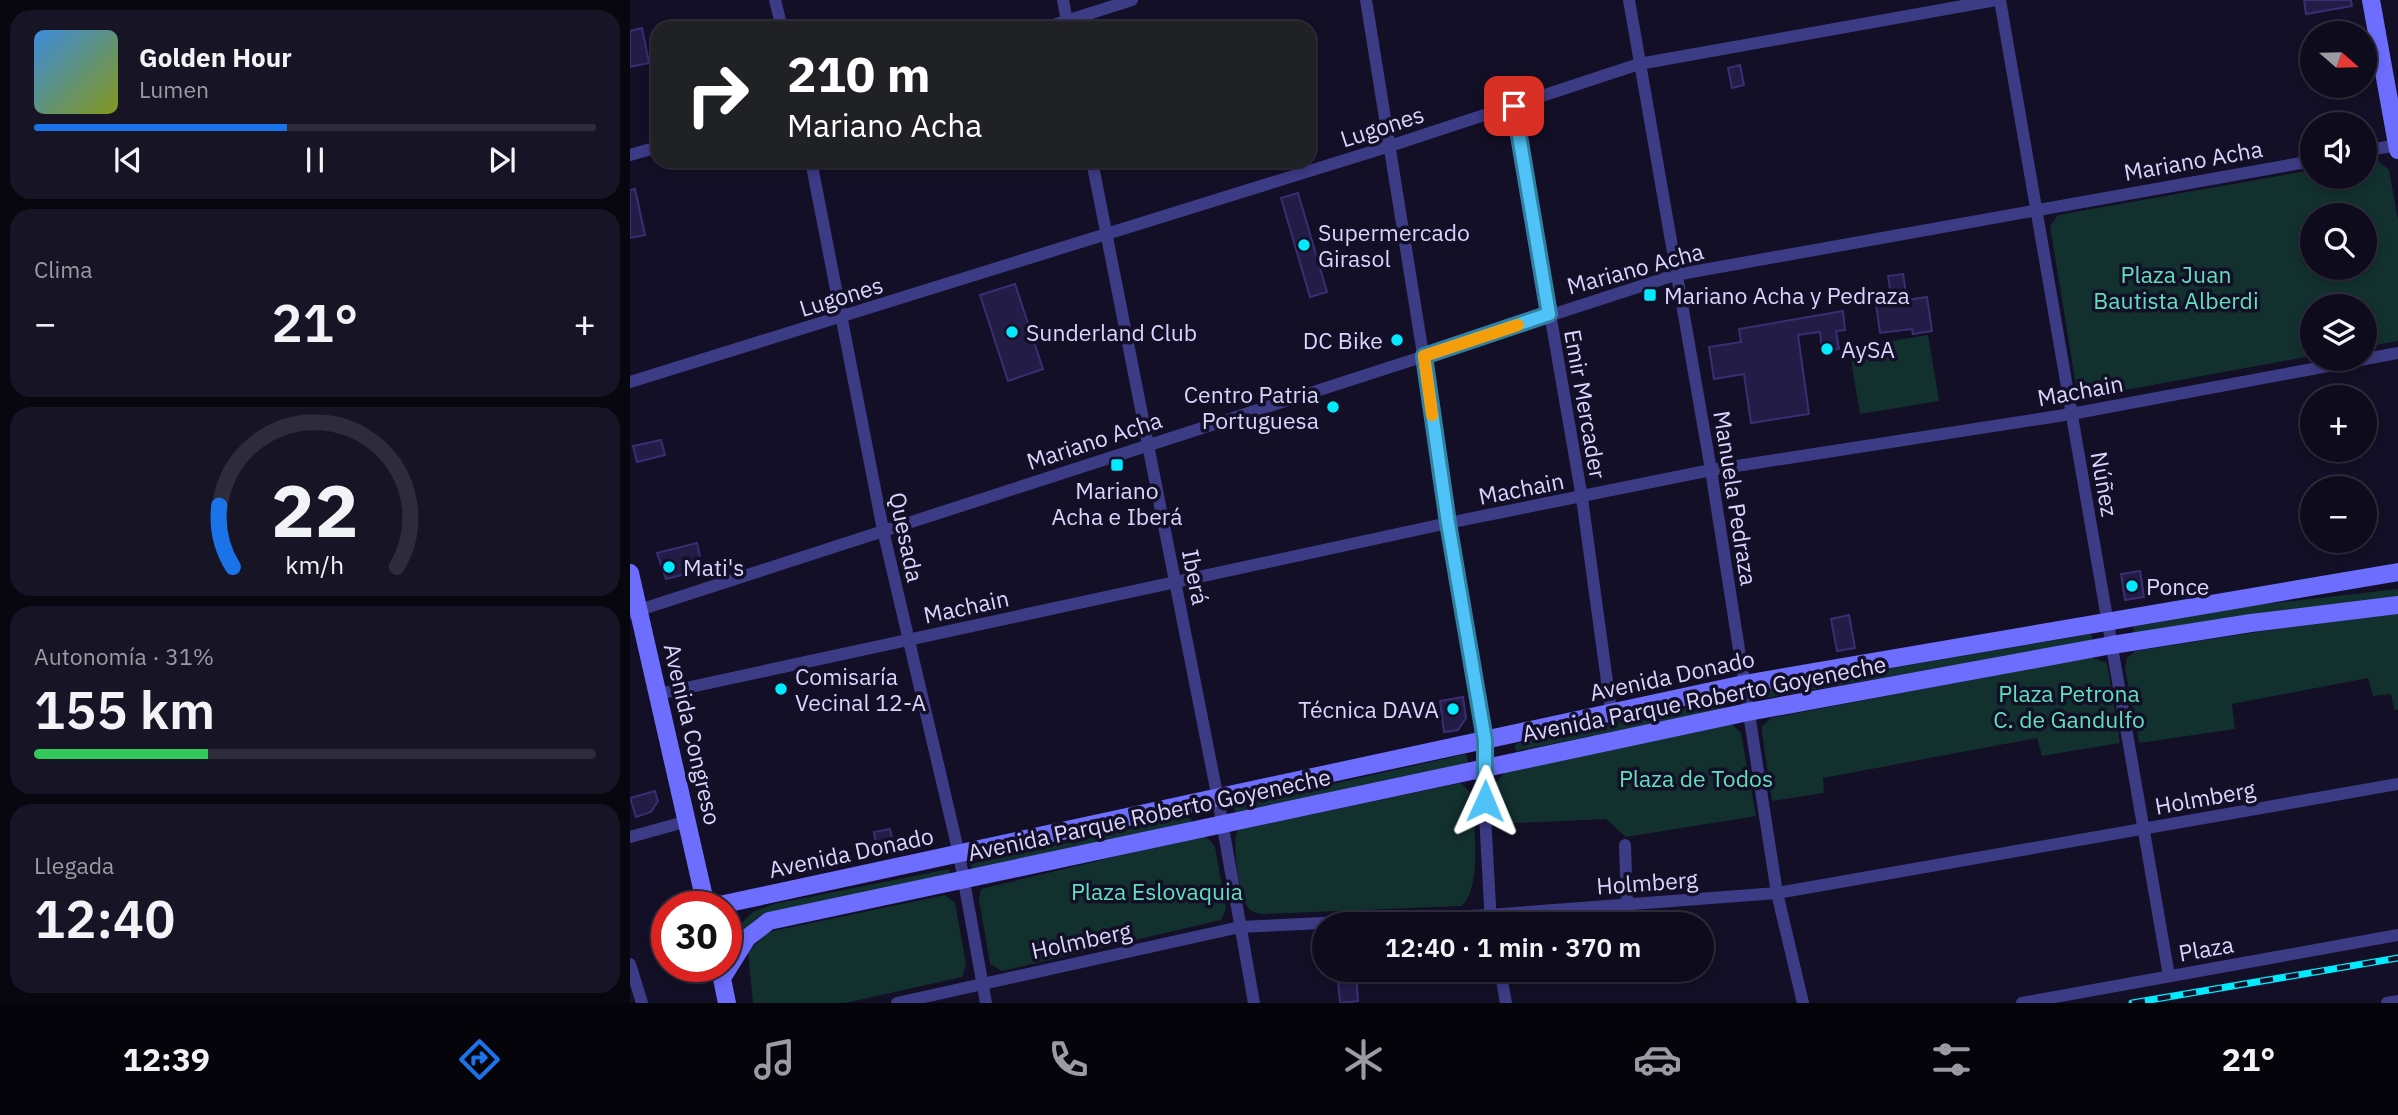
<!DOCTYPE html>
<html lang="es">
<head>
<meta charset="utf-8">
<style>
	body { margin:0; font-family:"IBM Plex Sans",sans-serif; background:#171425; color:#f1f3f6; height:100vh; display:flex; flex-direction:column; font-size:26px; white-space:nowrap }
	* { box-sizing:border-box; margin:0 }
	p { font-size:23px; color:#9b9ba3 }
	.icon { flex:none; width:38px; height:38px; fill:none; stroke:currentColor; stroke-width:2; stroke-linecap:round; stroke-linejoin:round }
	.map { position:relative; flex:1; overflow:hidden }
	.sheet { display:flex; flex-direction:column; gap:10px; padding:10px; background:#08060f; width:630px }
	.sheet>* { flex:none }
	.guide { position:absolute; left:21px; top:21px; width:665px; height:147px; border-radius:21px; box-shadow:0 4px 10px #0003,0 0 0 2px #2e2b3b; background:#202124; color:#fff; overflow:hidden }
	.needle { width:46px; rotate:110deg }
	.controls { position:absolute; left:1670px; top:21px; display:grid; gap:14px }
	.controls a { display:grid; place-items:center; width:77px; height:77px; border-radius:50%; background:#0e0b1c; box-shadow:0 4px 10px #0003,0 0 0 2px #2e2b3b; font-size:35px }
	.speed { position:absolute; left:21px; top:891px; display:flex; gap:14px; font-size:35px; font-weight:700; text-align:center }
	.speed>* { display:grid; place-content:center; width:91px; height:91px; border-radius:50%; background:#0e0b1c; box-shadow:0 4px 10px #0003,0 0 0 2px #2e2b3b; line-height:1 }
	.speed .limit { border:10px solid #d22; background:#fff; color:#111 }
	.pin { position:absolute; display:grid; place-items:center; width:60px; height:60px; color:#fff; margin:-30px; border-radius:14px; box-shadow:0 4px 10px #0006 }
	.me { position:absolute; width:77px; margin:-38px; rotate:1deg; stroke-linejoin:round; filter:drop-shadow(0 0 5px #0008) }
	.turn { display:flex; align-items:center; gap:24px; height:147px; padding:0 21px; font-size:32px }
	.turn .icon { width:91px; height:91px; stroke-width:2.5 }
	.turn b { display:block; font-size:49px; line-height:60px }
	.big { font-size:52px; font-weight:600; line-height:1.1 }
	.sheet .widget { flex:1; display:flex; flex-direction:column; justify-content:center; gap:10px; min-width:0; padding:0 24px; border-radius:21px; background:#171425 }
	.sheet .dial { align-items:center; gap:0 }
	.dial svg { height:182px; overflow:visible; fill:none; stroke:#2e2b3b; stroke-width:7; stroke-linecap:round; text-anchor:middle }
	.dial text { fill:#f1f3f6; stroke:none }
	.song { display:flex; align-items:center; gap:21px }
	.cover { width:84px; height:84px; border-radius:10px; background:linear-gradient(135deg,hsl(210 70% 55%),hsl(70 70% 35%)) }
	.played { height:7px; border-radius:4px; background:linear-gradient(90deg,#1a73e8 45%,#2e2b3b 45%) }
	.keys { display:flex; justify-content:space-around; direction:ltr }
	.heat { display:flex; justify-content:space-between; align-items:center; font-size:38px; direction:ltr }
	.charge { height:10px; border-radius:5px; background:linear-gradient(90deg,#34c759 31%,#2e2b3b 0) }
	.trip { position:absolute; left:682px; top:912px; width:402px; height:70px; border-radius:35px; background:#0e0b1c; box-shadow:0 4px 10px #0003,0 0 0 2px #2e2b3b; font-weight:600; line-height:70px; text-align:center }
	.tab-bar { display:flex; height:112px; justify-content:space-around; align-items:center; background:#06040b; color:#9b9ba3 }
	.tab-bar .icon { width:49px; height:49px }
	.tab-bar .active { color:#1a73e8 }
	.tab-bar b { font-size:32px; color:#f1f3f6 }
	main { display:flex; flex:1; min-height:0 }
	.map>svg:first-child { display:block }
</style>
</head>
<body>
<main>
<section class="sheet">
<div class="widget">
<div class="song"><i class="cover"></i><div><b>Golden Hour</b><p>Lumen</p></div></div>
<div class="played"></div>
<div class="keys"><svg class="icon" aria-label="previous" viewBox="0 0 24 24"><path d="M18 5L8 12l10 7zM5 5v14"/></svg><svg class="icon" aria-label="pause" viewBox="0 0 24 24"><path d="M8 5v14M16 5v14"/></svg><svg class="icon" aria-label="next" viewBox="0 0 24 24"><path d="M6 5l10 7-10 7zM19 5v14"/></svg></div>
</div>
<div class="widget"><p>Clima</p>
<div class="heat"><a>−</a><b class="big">21°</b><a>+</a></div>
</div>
<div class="widget dial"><svg viewBox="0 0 100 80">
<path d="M14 69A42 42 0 1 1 86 69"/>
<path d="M14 69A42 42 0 0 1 8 42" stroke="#1a73e8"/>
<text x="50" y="56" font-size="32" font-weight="700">22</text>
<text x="50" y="72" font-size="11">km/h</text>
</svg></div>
<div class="widget"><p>Autonomía · 31%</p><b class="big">155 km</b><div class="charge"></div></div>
<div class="widget"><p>Llegada</p><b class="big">12:40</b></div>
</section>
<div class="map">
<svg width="1768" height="1003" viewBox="0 0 1768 1003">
	<rect width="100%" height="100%" fill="#130f26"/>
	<g fill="#12302e" fill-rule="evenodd">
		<path d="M1746,159L1759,170L1768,220V341L1734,347V306H1682V356L1457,397L1447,392L1420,226L1428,215L1682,170V177H1734V161ZM1734,215V268H1682V215Z"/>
		<polygon points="1298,335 1309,401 1230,414 1219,348"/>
		<polygon points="1768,589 1768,597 1504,634 1503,627 1609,607"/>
		<polygon points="1768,610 1768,710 1764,710 1761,694 1743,696 1738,678 1602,704 1605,729 1509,743 1495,668 1497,658 1505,651"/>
		<polygon points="1461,634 1463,641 1136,698 1135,690"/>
		<polygon points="1460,657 1477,663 1490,743 1412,756 1407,738 1193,778 1194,793 1142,801 1132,733 1132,726 1141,718"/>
		<polygon points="1093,700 1095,709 886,751 885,744"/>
		<polygon points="1101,723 1111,733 1126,816 996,837 976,819 863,824 864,785 875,772"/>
		<polygon points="836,754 838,763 605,812 604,806"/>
		<path d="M831,783L843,795C843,822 853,890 831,906L631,914C625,913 620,911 617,906C609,894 601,840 608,830Z"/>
		<polygon points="560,816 562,822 344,871 340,864"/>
		<polygon points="572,836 580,840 585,847 596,909 591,920 372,971 360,964 349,899 351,889"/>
		<polygon points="319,869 321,878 142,913 127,918 105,940 103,931 123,912 144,904"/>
		<polygon points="315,895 325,903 336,964 332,977 215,1003 123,1003 118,952 138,932"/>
	</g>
	<g fill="#231c47" stroke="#3a2e73" stroke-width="2">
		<polygon points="1674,0 1721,0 1722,6 1676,14"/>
		<polygon points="12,28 19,63 0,67 0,31"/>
		<polygon points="1110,65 1114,85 1102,88 1098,68"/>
		<polygon points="5,189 15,235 0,238 0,190"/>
		<polygon points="668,193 697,292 680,297 651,198"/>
		<polygon points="1273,274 1277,300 1297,297 1302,331 1283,334 1282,329 1250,333 1246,304 1262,302 1258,276"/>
		<polygon points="385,284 413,369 378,381 350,295"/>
		<polygon points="1213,311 1215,330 1206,331 1209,349 1192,351 1190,332 1168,335 1179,414 1121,423 1114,374 1084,379 1079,347 1111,342 1109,329"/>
		<polygon points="31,440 35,455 7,462 3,446"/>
		<polygon points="67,543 73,570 36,579 27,553"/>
		<polygon points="1510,571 1514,597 1495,600 1491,574"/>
		<polygon points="1219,615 1225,648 1207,651 1201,619"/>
		<polygon points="833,697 836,718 828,730 814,732 810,701"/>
		<polygon points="25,791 28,801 21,812 6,817 0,798"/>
		<polygon points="260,829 263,843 246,846 244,832"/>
		<polygon points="707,970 726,970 728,1001 710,1003"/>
	</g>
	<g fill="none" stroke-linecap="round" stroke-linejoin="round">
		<g stroke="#3c3b85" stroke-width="12">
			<polyline points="145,0 152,28"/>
			<polyline points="433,0 438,27"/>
			<polyline points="736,0 855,740 855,815 861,924"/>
			<polyline points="999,0 1081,470 1147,893 1173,1003"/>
			<polyline points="1370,0 1539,976"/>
			<polyline points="414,28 502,0"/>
			<polyline points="884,106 952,498 981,711"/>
			<polyline points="1734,151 1768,145"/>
			<polyline points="0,155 28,147"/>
			<polyline points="181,161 253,530 329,854 356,1003"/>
			<polyline points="462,161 588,799 624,1003"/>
			<polyline points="0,382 760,146 1009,64 1366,0"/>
			<polyline points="0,613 1045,275 1682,161"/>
			<polyline points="28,694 818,523 1081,470 1441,414 1768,353"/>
			<polyline points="0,837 58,821"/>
			<polyline points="995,845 997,904"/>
			<polyline points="0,964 12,1003"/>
			<polyline points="870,970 876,1003"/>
			<polyline points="267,1003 610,927 859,915 1147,893 1768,784"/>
			<polyline points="1392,1003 1768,935"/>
			<polyline points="1757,1003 1768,1001"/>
		</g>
		<g stroke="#6d6dfe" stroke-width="18">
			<polyline points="1741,0 1768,150"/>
			<polyline points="0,573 76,906"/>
			<polyline points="85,906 1114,684 1768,572"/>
			<polyline points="90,969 97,1003"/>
			<polyline points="92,978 117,938 139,921 1118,712 1482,645 1621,623 1768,605"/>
		</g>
		<defs>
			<polyline id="rail" points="1502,1003 1768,958"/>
		</defs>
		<use href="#rail" stroke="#03e9fd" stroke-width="7"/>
		<use href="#rail" stroke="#130f26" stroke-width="4.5" stroke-dasharray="13" stroke-linecap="butt"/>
	</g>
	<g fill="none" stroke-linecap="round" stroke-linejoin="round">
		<defs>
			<polyline id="route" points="855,801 855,740 818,523 794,356 919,314 884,106"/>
		</defs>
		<use href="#route" stroke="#337fa1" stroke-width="18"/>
		<use href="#route" stroke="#4fc3f7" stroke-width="12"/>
		<polyline stroke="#f59e0b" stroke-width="12" points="802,415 794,356 888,325"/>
	</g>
	<g fill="#03e9fd" stroke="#130f26" stroke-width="2.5">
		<circle cx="674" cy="245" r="7"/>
		<rect x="1013" y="288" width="14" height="14" rx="3.5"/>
		<circle cx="382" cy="332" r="7"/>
		<circle cx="767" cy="340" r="7"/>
		<circle cx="1197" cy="349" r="7"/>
		<circle cx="703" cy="407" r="7"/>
		<rect x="480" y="458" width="14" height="14" rx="3.5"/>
		<circle cx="39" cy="567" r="7"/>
		<circle cx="1502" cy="586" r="7"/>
		<circle cx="151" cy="689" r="7"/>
		<circle cx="823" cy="709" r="7"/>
	</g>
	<g text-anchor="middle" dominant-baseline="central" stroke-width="7" stroke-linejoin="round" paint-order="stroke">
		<g font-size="23" fill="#d9d5ff" stroke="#130f26">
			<text transform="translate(752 126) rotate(-18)">Lugones</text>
			<text transform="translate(1563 160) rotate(-10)">Mariano Acha</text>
			<text transform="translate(1005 268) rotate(-15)">Mariano Acha</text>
			<text transform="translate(211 296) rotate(-17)">Lugones</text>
			<text transform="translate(1450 390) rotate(-10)">Machain</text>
			<text transform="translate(956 404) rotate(80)">Emir Mercader</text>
			<text transform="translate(464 440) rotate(-18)">Mariano Acha</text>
			<text transform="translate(1475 484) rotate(80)">Núñez</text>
			<text transform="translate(891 488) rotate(-11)">Machain</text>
			<text transform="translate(1106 498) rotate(81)">Manuela Pedraza</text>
			<text transform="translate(277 537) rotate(78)">Quesada</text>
			<text transform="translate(566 577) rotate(79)">Iberá</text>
			<text transform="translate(336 606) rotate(-12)">Machain</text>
			<text transform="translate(1042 675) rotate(-12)">Avenida Donado</text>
			<text transform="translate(1074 698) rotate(-11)">Avenida Parque Roberto Goyeneche</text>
			<text transform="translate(63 734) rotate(77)">Avenida Congreso</text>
			<text transform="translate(1575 797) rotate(-10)">Holmberg</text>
			<text transform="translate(519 814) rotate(-12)">Avenida Parque Roberto Goyeneche</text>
			<text transform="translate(221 852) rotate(-12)">Avenida Donado</text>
			<text transform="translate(1017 882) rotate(-4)">Holmberg</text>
			<text transform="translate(451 940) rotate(-12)">Holmberg</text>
			<text transform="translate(1576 948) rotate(-10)">Plaza</text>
		</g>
		<g font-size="23" fill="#d9d5ff" stroke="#130f26" text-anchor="start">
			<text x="688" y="232">Supermercado<tspan x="688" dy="26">Girasol</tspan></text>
			<text x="1034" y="295">Mariano Acha y Pedraza</text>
			<text x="396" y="332">Sunderland Club</text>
			<text x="753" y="340" text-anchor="end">DC Bike</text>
			<text x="1211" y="349">AySA</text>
			<text x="689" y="394" text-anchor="end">Centro Patria<tspan x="689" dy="26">Portuguesa</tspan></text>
			<text x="487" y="490" text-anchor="middle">Mariano<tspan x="487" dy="26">Acha e Iberá</tspan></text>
			<text x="53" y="567">Mati's</text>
			<text x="1516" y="586">Ponce</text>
			<text x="165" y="676">Comisaría<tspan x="165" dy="26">Vecinal 12-A</tspan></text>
			<text x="809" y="709" text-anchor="end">Técnica DAVA</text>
		</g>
		<g font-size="23" fill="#61dfbd" stroke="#130f26">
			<text x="1546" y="274">Plaza Juan<tspan x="1546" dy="26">Bautista Alberdi</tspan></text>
			<text x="1439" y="693">Plaza Petrona<tspan x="1439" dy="26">C. de Gandulfo</tspan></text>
			<text x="1066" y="778">Plaza de Todos</text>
			<text x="527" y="891">Plaza Eslovaquia</text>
		</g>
	</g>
</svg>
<div class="controls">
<a><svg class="needle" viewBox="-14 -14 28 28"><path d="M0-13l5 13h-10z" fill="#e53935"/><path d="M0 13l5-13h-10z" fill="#9b9ba3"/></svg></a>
<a><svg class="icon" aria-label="sound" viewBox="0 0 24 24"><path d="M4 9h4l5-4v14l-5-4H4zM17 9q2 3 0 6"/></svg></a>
<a><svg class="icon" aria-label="search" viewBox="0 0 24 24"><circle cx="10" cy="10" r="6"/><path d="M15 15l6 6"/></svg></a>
<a><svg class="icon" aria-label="layers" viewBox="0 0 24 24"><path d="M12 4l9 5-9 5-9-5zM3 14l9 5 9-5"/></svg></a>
<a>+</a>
<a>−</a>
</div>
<div class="speed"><div class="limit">30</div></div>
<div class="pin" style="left:884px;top:106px;background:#d93025"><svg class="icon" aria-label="arrive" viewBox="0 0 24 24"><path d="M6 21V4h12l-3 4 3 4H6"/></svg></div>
<svg class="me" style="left:855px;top:801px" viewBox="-20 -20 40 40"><path d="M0-17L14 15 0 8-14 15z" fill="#4fc3f7" stroke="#fff" stroke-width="4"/></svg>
<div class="trip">12:40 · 1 min · 370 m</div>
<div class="guide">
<div class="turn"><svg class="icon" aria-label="right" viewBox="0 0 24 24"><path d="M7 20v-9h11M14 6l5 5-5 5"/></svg><div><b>210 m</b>Mariano Acha</div></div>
</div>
</div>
</main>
<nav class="tab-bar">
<b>12:39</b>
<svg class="icon active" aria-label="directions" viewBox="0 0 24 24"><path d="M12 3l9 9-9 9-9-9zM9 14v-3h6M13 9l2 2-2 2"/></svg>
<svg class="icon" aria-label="music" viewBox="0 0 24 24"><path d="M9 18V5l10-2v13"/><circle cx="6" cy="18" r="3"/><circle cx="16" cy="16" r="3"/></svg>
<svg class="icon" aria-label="phone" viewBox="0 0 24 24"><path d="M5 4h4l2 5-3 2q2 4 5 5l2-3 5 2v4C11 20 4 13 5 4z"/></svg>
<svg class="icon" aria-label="climate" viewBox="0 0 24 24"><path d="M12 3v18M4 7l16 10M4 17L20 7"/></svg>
<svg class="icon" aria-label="car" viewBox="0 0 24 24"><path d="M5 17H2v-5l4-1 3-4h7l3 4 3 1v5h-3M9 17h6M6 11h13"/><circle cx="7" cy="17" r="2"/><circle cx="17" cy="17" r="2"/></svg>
<svg class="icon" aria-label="filters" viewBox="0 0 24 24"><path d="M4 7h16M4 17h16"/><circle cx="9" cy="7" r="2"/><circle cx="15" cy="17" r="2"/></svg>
<b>21°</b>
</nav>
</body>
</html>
